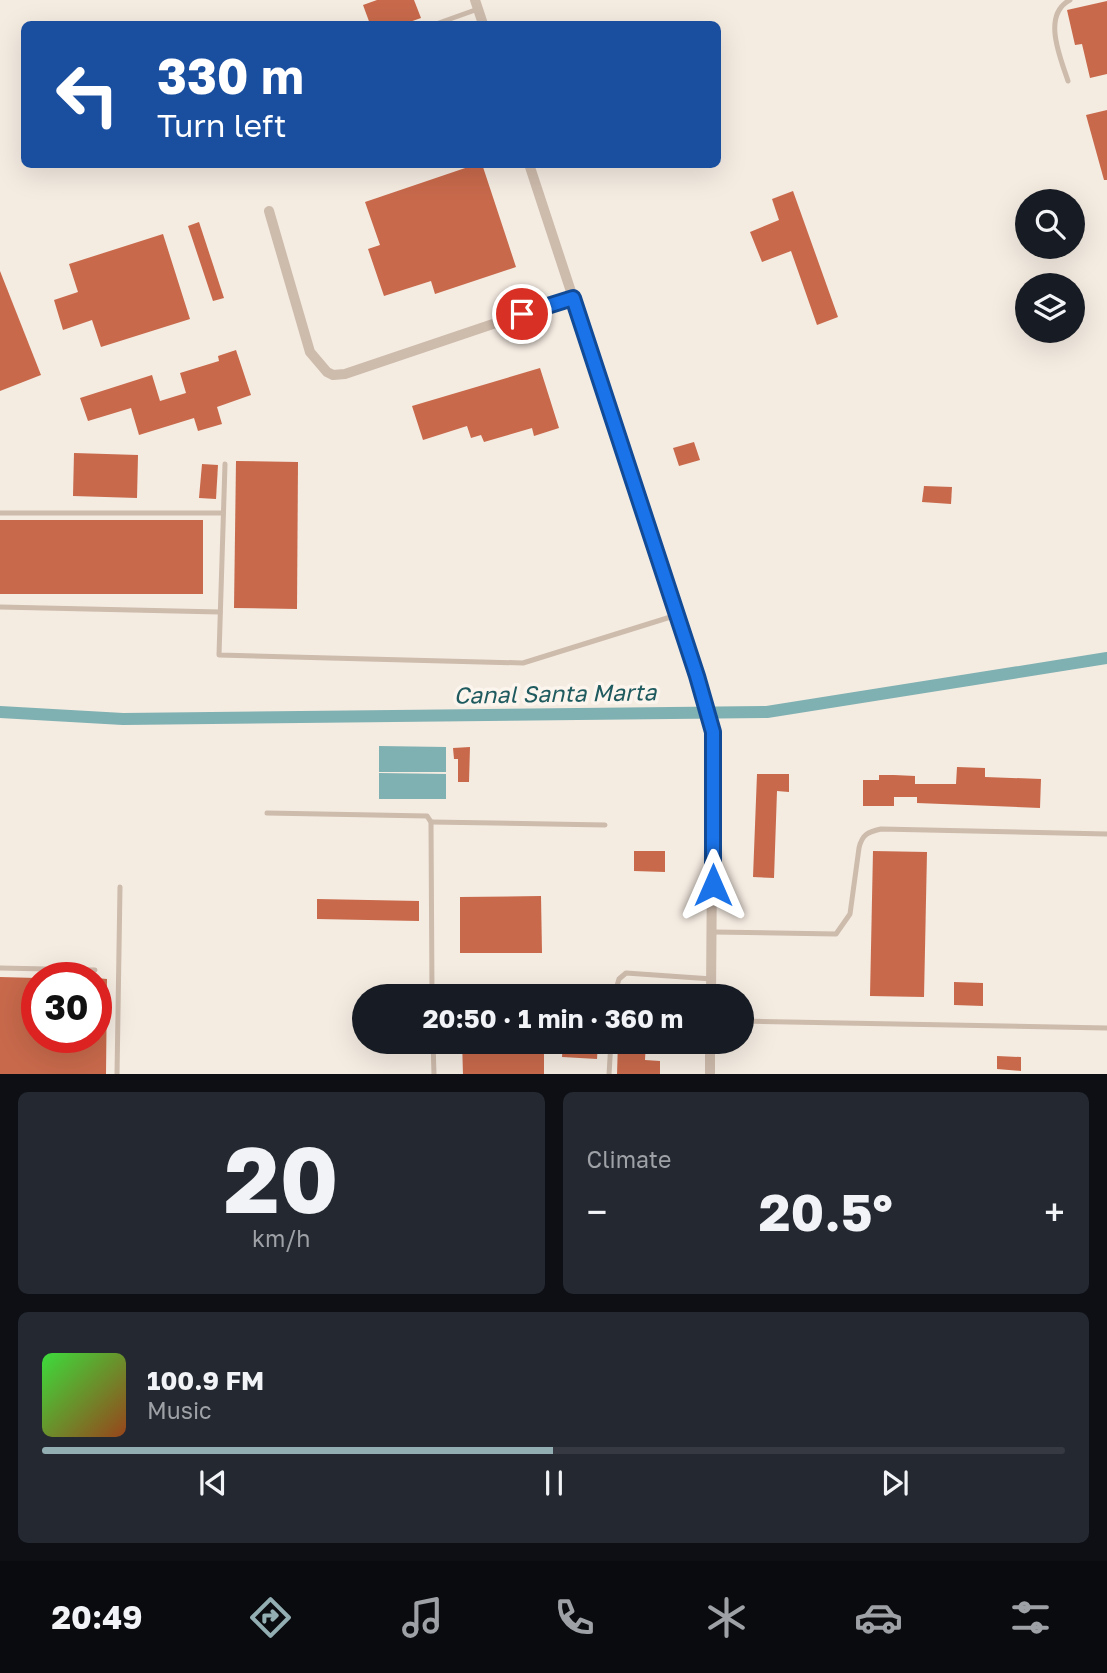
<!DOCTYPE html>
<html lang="en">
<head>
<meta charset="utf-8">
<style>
	body { margin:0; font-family:"Golos Text",sans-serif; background:#242831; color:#f1f3f6; height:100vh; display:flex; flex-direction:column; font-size:26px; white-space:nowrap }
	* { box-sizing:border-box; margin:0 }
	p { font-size:23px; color:#9ea1a6 }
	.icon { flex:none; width:38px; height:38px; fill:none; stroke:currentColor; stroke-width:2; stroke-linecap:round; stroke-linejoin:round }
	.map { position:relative; height:1074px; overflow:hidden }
	.sheet { display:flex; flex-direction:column; gap:18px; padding:18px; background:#0d0f14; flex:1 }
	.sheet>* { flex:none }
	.banner { position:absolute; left:21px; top:21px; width:700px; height:147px; border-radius:10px; box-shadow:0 7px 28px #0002; background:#1a4fa0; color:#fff; overflow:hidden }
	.buttons { position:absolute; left:1015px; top:189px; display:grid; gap:14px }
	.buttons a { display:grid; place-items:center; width:70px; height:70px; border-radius:50%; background:#171b24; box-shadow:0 7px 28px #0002; font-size:35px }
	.speed { position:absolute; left:21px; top:962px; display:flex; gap:14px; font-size:35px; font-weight:700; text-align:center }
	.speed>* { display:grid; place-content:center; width:91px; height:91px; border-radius:50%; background:#171b24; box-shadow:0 7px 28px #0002; line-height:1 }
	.speed .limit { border:10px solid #d22; background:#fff; color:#111 }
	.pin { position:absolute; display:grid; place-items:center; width:60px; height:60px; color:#fff; margin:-30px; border:4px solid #fff; border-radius:50%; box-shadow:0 2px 7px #0007 }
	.me { position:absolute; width:77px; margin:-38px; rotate:0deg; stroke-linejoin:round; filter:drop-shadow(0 0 5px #0008) }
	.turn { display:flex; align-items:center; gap:24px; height:147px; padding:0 21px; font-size:32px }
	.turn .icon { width:91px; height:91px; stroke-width:2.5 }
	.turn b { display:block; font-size:49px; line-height:60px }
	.big { font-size:52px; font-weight:700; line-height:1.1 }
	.sheet .tile { flex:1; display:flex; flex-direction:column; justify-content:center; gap:10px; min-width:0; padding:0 24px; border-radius:10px; background:#242831 }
	.sheet .dial { align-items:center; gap:0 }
	.dial b { font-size:91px; line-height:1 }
	.song { display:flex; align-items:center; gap:21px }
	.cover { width:84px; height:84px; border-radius:10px; background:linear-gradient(135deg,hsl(120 70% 55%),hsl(20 70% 35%)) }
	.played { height:7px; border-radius:4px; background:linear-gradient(90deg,#92aeb2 50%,#363941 50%) }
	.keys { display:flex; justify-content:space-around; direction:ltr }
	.heat { display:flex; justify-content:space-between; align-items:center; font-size:38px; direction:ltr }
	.sheet .tiles { flex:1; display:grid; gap:18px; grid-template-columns:1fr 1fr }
	.tile:last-child { grid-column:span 2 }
	.trip { position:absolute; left:352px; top:984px; width:402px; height:70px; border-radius:35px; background:#171b24; box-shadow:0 7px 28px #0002; font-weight:700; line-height:70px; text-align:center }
	.menu { display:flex; height:112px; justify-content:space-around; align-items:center; background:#090b0e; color:#9ea1a6 }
	.menu .icon { width:49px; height:49px }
	.menu .selected { color:#92aeb2 }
	.menu b { font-size:32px; color:#f1f3f6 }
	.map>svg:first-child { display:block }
</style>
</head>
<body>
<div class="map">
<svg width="1107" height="1075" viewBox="0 0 1107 1075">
	<rect width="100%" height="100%" fill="#f4ebe1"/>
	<g fill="#7fb0b2">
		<polygon points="379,746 446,747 446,772 379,772"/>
		<polygon points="379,773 446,774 446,799 379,799"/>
	</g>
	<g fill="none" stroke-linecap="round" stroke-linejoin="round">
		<polyline stroke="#7fb0b2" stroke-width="12" points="0,712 123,719 767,712 1107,658"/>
	</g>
	<g fill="#c8694b">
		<polygon points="377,0 414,0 421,18 404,24 370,24 363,5"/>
		<polygon points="1107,1 1107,74 1090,78 1082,44 1075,45 1067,10"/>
		<polygon points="1107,110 1107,180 1104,180 1086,115"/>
		<polygon points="477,164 482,164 516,267 435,294 431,281 384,296 368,249 380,245 365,202"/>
		<polygon points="793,191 838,317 817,325 791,251 762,262 750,232 779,220 772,199"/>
		<polygon points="199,222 224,298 213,301 188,226"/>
		<polygon points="163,234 190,319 101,347 92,320 63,330 54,300 78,292 69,264"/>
		<polygon points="0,271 41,375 0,391"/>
		<polygon points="236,350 251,395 217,407 222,424 198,431 194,418 139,435 131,408 88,421 80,398 152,375 160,401 186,393 180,373 219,361 218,356"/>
		<polygon points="540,368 559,428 534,436 532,428 484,442 481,435 471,438 467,426 423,440 412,406"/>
		<polygon points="694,442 700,460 679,466 673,448"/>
		<polygon points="74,453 138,455 137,498 73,496"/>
		<polygon points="236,461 298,462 297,609 234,608"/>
		<polygon points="202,464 218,465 216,499 199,498"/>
		<polygon points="924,486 952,487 951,504 922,502"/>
		<rect x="0" y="520" width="203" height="74"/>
		<polygon points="470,747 469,782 458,782 458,759 454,759 453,748"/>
		<polygon points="957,767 985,768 985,777 1041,779 1040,808 917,803 917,797 894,797 894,806 863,806 863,780 879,780 879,775 894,775 915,776 915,784 956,784"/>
		<polygon points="757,774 789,774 789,792 777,791 774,878 753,877"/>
		<polygon points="634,851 665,851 665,872 634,871"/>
		<polygon points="873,851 927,852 924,997 870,996"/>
		<polygon points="541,896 542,953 460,953 460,897"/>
		<polygon points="317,899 419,901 419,921 317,919"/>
		<polygon points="0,977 37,978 37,1038 96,1038 96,978 107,979 106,1075 0,1075"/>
		<polygon points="954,982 983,983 983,1006 954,1005"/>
		<polygon points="462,1041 544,1041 544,1075 463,1075"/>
		<polygon points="563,1041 598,1041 597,1059 562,1057"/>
		<polygon points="618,1041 646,1041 645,1060 660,1061 660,1075 617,1075"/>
		<polygon points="997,1056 1021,1057 1021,1071 997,1069"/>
	</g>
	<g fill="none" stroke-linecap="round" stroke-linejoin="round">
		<g stroke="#cdbbac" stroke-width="5">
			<polyline points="436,24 478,9"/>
			<path d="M1068,81C1061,59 1041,15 1070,0"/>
			<polyline points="225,464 219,655 523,663 677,615"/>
			<polyline points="0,513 223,513"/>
			<polyline points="0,607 220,612"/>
			<polyline points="267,813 427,816 431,822 432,996"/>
			<polyline points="431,822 605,825"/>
			<path d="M713,932L836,934L850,914L859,848C862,834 868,832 881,829L1107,834"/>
			<polyline points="0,968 95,970"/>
			<polyline points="614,996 619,979 626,973 712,979"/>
			<polyline points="742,1021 1107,1028"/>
			<polyline points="433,1041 434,1075"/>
			<polyline points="117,1075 120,887"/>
			<polyline points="609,1075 611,1041"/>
		</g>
		<g stroke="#cdbbac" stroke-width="10">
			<polyline points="475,0 483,24"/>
			<polyline points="529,164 704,696 713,732 711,996"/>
			<polyline points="269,211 310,352 327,372 333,375 345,374 573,297"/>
			<polyline points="710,1075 710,1041"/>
		</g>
	</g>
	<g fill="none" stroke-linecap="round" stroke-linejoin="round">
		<defs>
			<polyline id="route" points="522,314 573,298 697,676 713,732 713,885"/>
		</defs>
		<use href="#route" stroke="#114b97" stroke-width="18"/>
		<use href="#route" stroke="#1a73e8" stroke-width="12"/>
	</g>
	<g text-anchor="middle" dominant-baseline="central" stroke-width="7" stroke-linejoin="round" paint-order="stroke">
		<g font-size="23" font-style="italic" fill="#1f5a5e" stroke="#fbf5ee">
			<text transform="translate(555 693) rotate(-1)">Canal Santa Marta</text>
		</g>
	</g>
</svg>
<div class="buttons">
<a><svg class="icon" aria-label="search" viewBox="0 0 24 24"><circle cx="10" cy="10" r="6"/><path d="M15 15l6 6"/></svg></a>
<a><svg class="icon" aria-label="layers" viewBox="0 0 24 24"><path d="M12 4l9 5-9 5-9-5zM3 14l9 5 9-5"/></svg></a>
</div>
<div class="speed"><div class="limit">30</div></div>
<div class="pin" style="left:522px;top:314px;background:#d93025"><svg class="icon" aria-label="arrive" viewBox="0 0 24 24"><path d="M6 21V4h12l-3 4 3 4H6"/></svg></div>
<svg class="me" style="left:713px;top:885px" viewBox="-20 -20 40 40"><path d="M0-17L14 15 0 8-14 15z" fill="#1a73e8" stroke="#fff" stroke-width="4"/></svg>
<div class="trip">20:50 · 1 min · 360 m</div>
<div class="banner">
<div class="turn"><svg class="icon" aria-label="left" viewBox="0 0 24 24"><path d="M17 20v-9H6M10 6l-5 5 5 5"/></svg><div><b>330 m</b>Turn left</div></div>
</div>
</div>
<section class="sheet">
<div class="tiles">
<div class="tile dial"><b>20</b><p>km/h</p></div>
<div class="tile"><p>Climate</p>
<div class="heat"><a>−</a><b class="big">20.5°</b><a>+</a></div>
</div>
<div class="tile">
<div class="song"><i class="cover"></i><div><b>100.9 FM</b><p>Music</p></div></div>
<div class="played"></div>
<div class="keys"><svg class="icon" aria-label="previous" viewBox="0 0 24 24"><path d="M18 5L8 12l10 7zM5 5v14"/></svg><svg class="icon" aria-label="pause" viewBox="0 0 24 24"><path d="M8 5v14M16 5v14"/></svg><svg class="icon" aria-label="next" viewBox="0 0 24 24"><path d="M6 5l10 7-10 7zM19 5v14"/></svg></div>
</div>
</div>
</section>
<nav class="menu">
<b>20:49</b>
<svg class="icon selected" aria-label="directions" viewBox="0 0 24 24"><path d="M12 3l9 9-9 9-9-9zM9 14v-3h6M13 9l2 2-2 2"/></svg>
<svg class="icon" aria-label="music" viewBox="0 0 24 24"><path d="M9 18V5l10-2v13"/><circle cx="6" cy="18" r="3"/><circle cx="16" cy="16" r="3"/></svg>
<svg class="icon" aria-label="phone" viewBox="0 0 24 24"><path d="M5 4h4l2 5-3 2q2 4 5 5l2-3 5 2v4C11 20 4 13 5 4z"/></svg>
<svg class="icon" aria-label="climate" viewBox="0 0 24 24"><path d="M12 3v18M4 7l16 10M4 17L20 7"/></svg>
<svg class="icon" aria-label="car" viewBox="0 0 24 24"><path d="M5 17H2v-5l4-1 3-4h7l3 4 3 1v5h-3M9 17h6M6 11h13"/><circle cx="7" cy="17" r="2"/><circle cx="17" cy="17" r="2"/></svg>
<svg class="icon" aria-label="filters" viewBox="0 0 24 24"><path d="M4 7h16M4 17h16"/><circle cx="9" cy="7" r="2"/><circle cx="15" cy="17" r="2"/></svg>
</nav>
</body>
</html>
